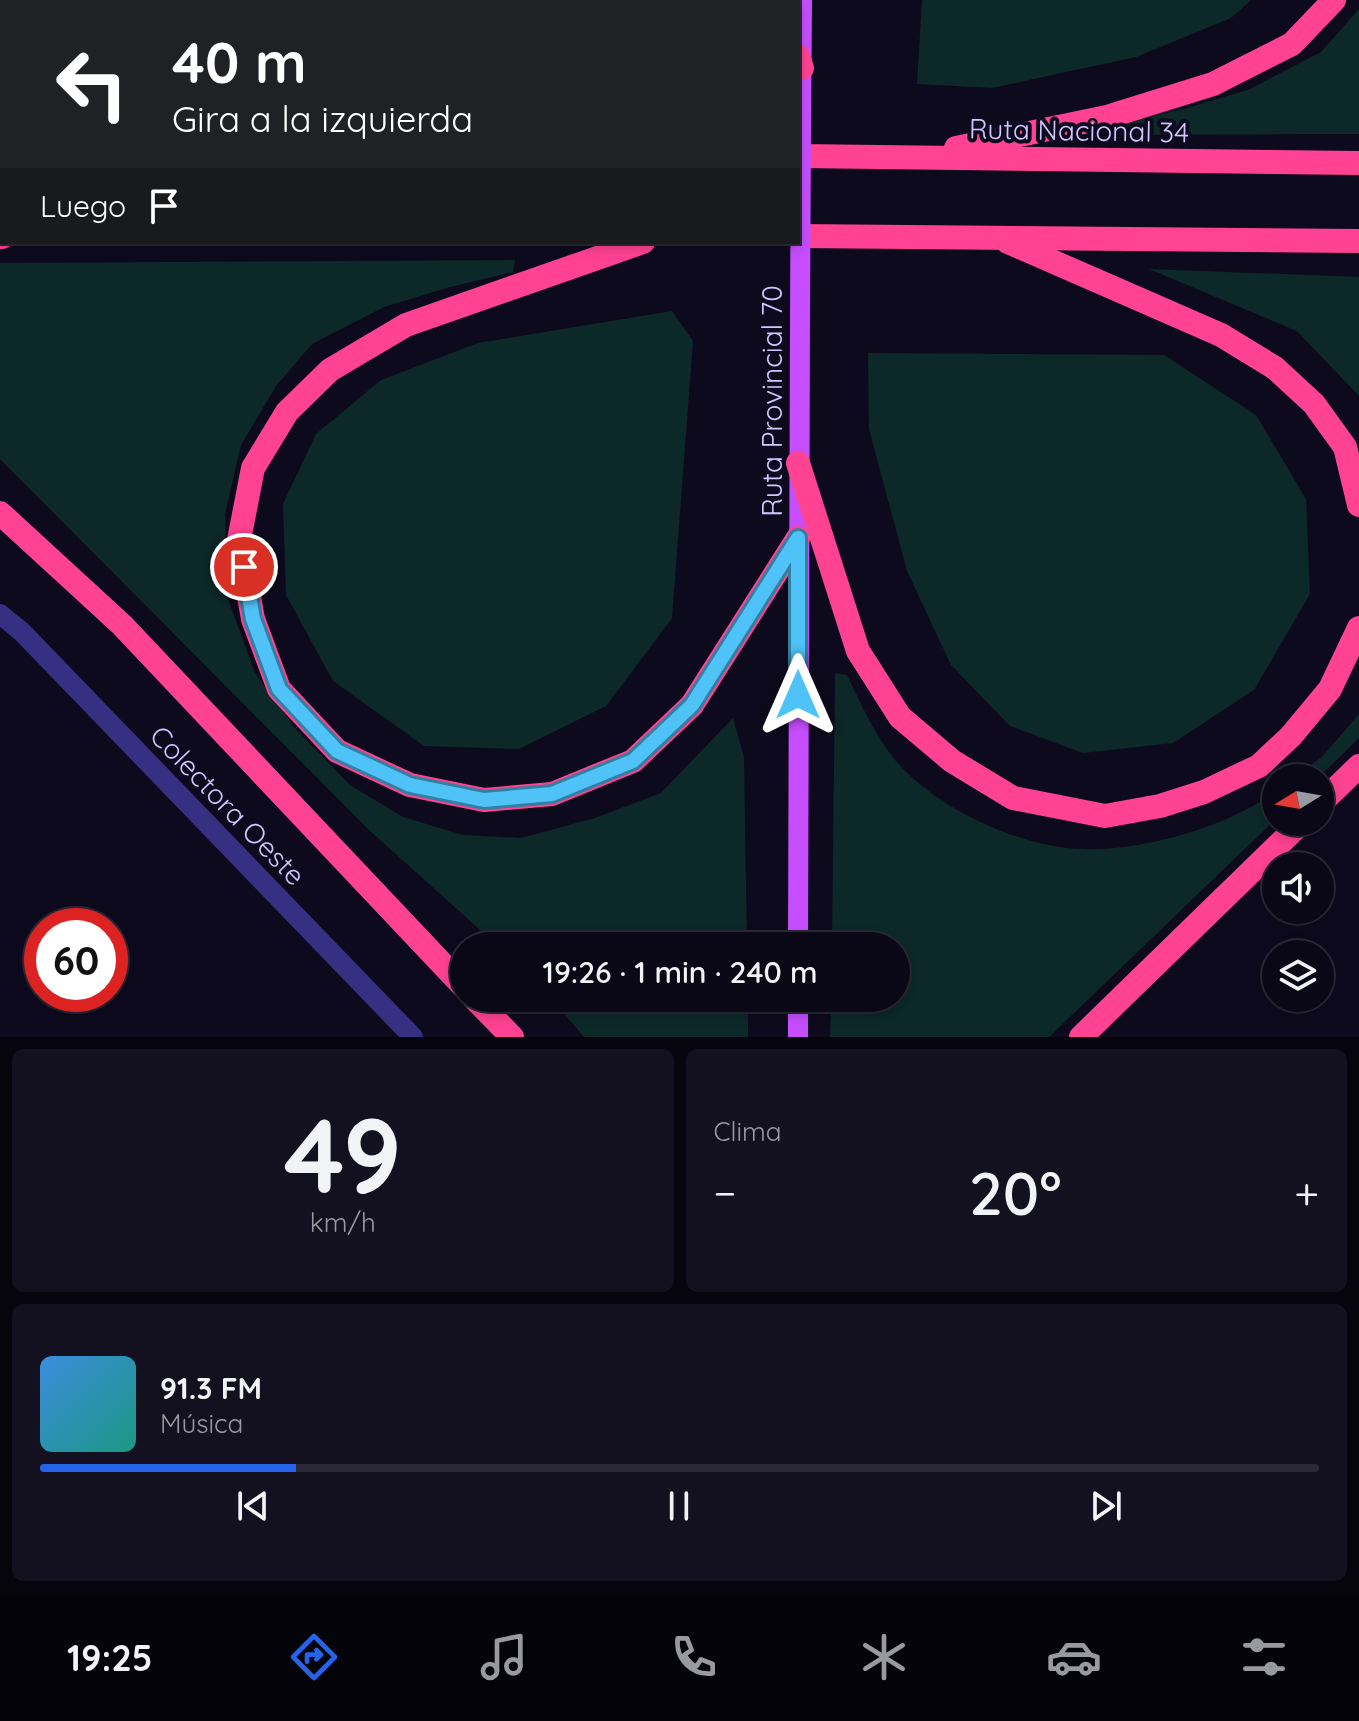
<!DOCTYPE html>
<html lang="es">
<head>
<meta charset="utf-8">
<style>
	body { margin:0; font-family:Quicksand,sans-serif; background:#13111f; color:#f1f3f6; height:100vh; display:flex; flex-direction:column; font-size:30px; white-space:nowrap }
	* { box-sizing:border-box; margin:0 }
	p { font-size:26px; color:#999aa1 }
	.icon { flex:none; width:44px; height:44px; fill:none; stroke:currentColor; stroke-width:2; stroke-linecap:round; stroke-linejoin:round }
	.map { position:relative; height:1037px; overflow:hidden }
	.sheet { display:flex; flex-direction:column; gap:12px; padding:12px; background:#06040c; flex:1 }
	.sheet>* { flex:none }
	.top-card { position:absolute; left:0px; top:0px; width:800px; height:244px; box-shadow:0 4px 12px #0003,0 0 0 2px #2a2935; background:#202124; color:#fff; overflow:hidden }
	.needle { width:52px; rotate:259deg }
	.fabs { position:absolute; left:1262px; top:764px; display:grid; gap:16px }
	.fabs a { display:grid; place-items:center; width:72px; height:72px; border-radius:50%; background:#0a0816; box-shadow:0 4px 12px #0003,0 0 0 2px #2a2935; font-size:40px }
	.speed { position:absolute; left:24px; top:908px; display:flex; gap:16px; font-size:40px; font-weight:700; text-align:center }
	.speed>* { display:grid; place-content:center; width:104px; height:104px; border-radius:50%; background:#0a0816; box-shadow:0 4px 12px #0003,0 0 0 2px #2a2935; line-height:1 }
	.speed .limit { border:12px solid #d22; background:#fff; color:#111 }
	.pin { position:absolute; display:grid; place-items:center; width:68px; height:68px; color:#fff; margin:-34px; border:4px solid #fff; border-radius:50%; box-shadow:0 2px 8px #0007 }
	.me { position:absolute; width:88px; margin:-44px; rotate:0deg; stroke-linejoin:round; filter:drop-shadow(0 0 6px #0008) }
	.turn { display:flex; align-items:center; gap:28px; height:168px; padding:0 40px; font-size:36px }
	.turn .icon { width:104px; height:104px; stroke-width:2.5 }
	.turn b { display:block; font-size:56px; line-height:68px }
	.then { display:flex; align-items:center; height:76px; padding:0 40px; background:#0003; gap:16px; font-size:30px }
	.big { font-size:60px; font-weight:600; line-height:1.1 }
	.sheet .tile { flex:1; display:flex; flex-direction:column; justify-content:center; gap:12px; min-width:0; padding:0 28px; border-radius:12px; background:#13111f }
	.sheet .dial { align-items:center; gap:0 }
	.dial b { font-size:104px; line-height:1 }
	.song { display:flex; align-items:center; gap:24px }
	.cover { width:96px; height:96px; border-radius:12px; background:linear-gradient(135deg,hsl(210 70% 55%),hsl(170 70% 35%)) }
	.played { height:8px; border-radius:4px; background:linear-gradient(90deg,#2563eb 20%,#2a2935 20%) }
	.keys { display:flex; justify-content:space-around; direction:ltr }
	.heat { display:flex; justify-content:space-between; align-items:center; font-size:44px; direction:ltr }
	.sheet .tiles { flex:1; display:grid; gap:12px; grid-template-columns:1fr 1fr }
	.tile:last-child { grid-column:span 2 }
	.trip { position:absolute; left:450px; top:932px; width:460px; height:80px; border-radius:40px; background:#0a0816; box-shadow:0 4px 12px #0003,0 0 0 2px #2a2935; font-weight:600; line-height:80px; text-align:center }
	.tab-bar { display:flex; height:128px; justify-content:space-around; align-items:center; background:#040309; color:#999aa1 }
	.tab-bar .icon { width:56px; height:56px }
	.tab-bar .current { color:#2563eb }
	.tab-bar b { font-size:36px; color:#f1f3f6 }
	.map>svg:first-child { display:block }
</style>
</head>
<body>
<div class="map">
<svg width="1359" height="1037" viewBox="0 0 1359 1037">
	<rect width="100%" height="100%" fill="#0e0a1e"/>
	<g fill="#0c2829">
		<polygon points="0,0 242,0 243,2 2,2 0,122"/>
		<polygon points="359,0 679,0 361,2"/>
		<polygon points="922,0 1251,0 1231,18 1136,57 992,88 917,84"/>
		<polygon points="1359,9 1359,134 1120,135 1121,123 1184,109 1250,89 1321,52"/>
		<polygon points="515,260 513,272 450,287 384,307 312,344 276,386 241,445 225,514 228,599 255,673 295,728 350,785 403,817 463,835 521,838 595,818 661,793 733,718 744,757 747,946 498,946 369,830 0,459 0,263"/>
		<polygon points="1149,269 1359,277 1359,396 1297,331"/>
		<polygon points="672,311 693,341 672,618 606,706 519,749 424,746 333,681 286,595 283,504 316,434 381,380 478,343"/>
		<polygon points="868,353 1164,355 1256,415 1306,499 1310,594 1254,690 1173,743 1083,753 1010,726 951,665 907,571 869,429"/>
		<path d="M835,673L847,675C861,704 874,734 895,760C934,806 1008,841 1067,848C1130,855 1225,829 1276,791V819L1049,1037H830L831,998H896V946H832Z"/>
		<polygon points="1359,714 1359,738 1318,778 1293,778 1322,757"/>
		<polygon points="551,998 748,998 748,1037 584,1037"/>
	</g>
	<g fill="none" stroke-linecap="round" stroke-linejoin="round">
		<polyline stroke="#372f82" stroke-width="20" points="0,614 22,632 413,1037"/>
		<g stroke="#c64eff" stroke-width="20">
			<polyline points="801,126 802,0"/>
			<polyline points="798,946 800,318"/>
			<polyline points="798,998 798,1037"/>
		</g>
		<g stroke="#ff4292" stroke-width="24">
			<polyline points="300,0 303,2"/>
			<polyline points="781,0 781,2"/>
			<polyline points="798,56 802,68"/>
			<polyline points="956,148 1107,117 1213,84 1292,44 1334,0"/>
			<polyline points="798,156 1359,163"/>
			<polyline points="0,167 2,167"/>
			<polyline points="798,236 1359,241"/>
			<polyline points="0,237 2,237"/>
			<polyline points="643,242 406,325 330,370 287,412 253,468 239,540 253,619 279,689 337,751 410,785 484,800 552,794 633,761 692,705 798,538"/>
			<polyline points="1008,242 1221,335 1275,368 1314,404 1345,447 1359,505"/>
			<polyline points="798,463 858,651 900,717 952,761 1013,798 1105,816 1160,806 1204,792 1259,766 1291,736 1330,689 1359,628"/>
			<polyline points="0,513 122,625 464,987"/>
			<polyline points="1320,804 1359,766"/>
			<polyline points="474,998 512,1037"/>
			<polyline points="1081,1037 1302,822"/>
		</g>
		<polyline stroke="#c64eff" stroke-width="20" points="800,318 801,126"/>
	</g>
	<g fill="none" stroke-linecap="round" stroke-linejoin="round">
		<defs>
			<polyline id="route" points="244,567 253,619 279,689 337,751 410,785 484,800 552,794 633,761 692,705 798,538 798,695"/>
		</defs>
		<use href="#route" stroke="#337fa1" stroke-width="20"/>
		<use href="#route" stroke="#4fc3f7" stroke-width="14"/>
	</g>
	<g text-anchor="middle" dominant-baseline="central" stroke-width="8" stroke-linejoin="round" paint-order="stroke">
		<g font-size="28" fill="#d0c7ff" stroke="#0e0a1e">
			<text transform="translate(1079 130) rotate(1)">Ruta Nacional 34</text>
			<text transform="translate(771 401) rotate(-90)">Ruta Provincial 70</text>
			<text transform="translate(228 805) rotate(46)">Colectora Oeste</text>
		</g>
	</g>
</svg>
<div class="fabs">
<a><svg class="needle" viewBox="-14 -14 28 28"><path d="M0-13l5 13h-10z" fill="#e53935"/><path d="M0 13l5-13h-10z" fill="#999aa1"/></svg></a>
<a><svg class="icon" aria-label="sound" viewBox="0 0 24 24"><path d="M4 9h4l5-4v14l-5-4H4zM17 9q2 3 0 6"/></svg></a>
<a><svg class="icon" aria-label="layers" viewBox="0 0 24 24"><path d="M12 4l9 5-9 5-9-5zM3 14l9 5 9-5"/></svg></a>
</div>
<div class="speed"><div class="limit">60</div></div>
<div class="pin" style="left:244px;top:567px;background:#d93025"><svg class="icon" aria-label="arrive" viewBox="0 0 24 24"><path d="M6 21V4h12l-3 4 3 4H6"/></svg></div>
<svg class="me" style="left:798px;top:695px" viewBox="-20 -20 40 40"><path d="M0-17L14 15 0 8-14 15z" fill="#4fc3f7" stroke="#fff" stroke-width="4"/></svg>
<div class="trip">19:26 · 1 min · 240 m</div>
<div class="top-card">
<div class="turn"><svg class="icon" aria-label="left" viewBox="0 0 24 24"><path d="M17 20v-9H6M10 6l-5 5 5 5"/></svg><div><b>40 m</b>Gira a la izquierda</div></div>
<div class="then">Luego<svg class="icon" aria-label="arrive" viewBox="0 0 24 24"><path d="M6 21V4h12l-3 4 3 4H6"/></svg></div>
</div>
</div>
<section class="sheet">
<div class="tiles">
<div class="tile dial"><b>49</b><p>km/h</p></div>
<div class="tile"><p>Clima</p>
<div class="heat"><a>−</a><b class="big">20°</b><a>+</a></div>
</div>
<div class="tile">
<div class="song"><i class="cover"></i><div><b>91.3 FM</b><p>Música</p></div></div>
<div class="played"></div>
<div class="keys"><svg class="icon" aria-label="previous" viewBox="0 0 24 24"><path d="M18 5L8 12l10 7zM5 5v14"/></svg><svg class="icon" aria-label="pause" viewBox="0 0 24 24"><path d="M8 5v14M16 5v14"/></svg><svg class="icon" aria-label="next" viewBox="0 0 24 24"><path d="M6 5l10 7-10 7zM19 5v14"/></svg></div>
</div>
</div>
</section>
<nav class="tab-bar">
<b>19:25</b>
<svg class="icon current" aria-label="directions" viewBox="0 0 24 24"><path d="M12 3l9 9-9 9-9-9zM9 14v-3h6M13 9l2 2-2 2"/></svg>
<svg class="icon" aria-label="music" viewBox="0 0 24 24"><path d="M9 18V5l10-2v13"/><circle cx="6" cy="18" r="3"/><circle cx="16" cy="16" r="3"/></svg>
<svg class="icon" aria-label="phone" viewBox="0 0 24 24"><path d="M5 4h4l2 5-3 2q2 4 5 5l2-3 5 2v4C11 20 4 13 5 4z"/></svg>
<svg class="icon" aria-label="climate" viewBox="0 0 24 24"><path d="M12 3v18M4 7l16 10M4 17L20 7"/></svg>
<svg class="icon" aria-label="car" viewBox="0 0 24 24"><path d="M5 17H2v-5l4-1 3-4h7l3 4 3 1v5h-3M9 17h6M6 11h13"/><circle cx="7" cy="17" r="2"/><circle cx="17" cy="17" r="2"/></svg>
<svg class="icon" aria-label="filters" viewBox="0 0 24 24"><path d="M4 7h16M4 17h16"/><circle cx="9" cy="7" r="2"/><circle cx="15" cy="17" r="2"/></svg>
</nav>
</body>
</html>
